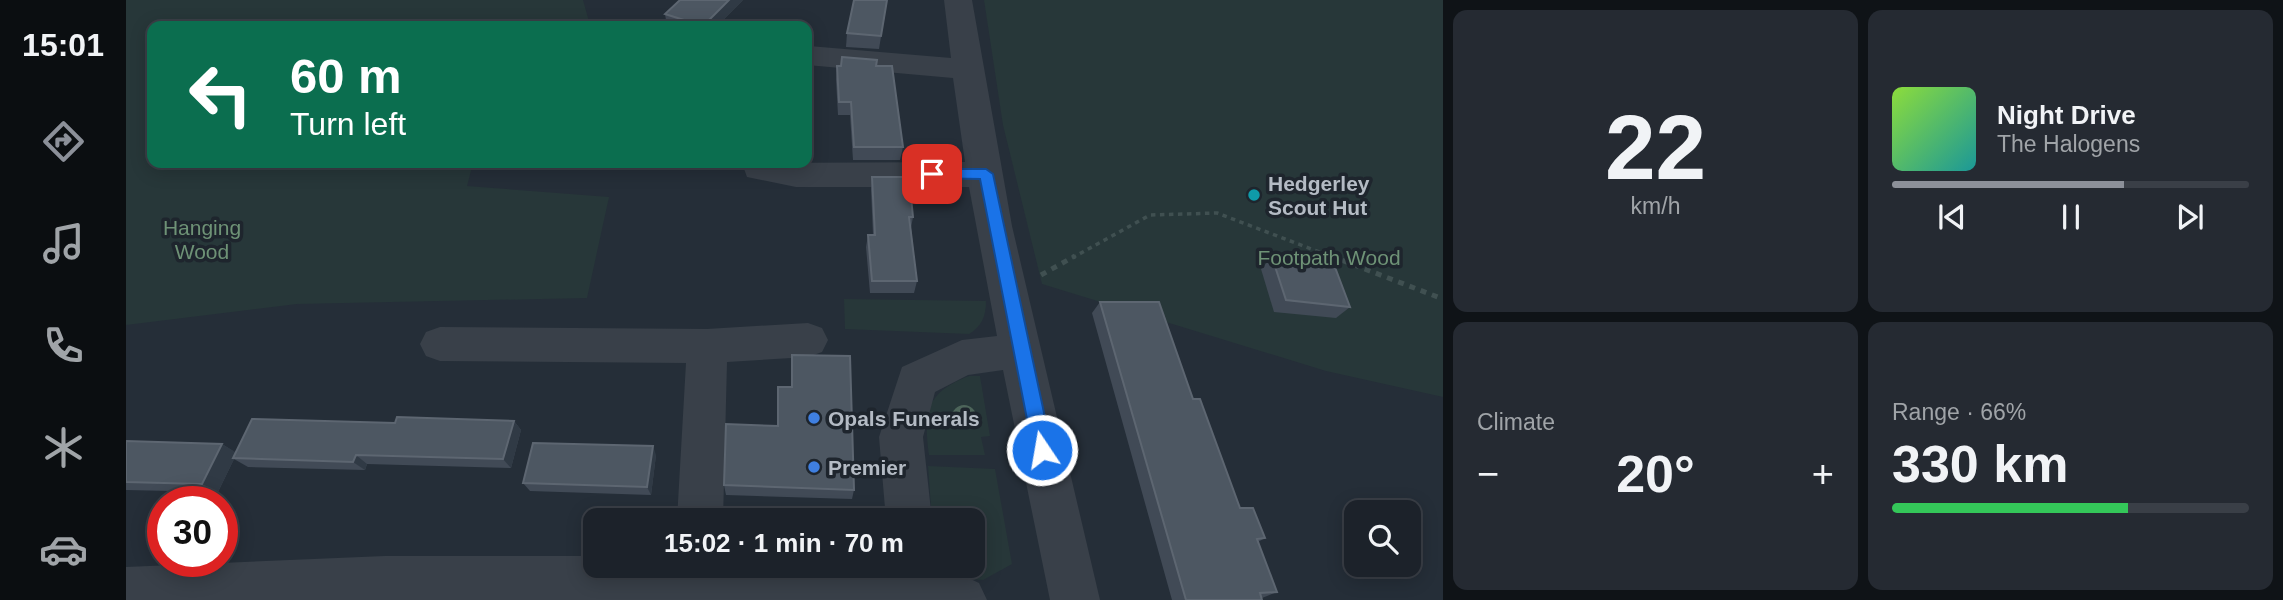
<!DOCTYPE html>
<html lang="en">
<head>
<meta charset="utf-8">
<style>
	body { margin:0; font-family:Arial,sans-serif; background:#252a32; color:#f1f3f6; height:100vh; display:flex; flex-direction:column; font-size:26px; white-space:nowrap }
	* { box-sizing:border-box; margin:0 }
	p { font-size:23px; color:#a0a4a8 }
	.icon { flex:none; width:38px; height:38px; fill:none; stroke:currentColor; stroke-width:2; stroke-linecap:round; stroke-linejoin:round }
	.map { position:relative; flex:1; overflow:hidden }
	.sheet { display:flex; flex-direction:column; gap:10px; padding:10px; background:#0f1317; width:840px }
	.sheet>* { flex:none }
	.hud { position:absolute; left:21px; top:21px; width:665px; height:147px; border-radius:14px; box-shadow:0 4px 18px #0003,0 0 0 2px #3a3f47; background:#0b6e4f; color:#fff; overflow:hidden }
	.tools { position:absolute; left:1218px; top:500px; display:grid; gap:14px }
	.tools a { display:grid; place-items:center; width:77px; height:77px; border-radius:14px; background:#1c222a; box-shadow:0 4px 18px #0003,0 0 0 2px #3a3f47; font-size:35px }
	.speed { position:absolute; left:21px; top:486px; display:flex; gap:14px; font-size:35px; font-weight:700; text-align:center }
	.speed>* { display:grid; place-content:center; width:91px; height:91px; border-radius:50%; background:#1c222a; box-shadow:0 4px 18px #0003,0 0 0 2px #3a3f47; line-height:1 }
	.speed .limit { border:10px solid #d22; background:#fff; color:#111 }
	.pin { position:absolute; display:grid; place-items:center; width:60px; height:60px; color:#fff; margin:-30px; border-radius:14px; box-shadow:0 4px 10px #0006 }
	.me { position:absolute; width:77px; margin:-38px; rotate:348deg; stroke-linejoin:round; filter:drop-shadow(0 0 5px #0008) }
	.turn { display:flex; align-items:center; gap:24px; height:147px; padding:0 28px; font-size:32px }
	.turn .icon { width:91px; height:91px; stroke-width:2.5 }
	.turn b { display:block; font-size:49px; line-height:60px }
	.big { font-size:52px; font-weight:800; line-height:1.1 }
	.sheet .tile { flex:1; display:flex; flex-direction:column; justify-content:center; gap:10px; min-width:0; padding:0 24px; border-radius:14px; background:#252a32 }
	.sheet .dial { align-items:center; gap:0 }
	.dial b { font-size:91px; line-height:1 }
	.song { display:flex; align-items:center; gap:21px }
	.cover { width:84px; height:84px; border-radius:10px; background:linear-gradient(135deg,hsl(90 70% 55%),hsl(180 70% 35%)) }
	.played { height:7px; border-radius:4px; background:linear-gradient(90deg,#8c9099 65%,#3a3f47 65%) }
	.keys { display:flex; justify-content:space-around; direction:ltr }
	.heat { display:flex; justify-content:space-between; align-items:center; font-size:38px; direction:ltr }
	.charge { height:10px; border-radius:5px; background:linear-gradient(90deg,#34c759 66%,#3a3f47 0) }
	.sheet .tiles { flex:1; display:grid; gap:10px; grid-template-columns:repeat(2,1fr) }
	.trip { position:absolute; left:457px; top:508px; width:402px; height:70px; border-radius:14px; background:#1c222a; box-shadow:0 4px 18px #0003,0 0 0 2px #3a3f47; font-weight:800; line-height:70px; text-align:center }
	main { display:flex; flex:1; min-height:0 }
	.menu { display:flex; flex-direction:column; width:126px; justify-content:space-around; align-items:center; background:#0b0e11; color:#a0a4a8 }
	.menu .icon { width:49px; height:49px }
	.menu .on { color:#8c9099 }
	.menu b { font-size:32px; color:#f1f3f6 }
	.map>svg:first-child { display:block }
</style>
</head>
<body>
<main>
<nav class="menu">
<b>15:01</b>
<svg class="icon on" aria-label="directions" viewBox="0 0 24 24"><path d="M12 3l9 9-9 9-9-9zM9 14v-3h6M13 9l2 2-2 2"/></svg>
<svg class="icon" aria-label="music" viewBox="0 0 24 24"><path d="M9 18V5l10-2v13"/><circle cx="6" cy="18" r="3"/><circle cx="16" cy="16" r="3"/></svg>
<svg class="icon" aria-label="phone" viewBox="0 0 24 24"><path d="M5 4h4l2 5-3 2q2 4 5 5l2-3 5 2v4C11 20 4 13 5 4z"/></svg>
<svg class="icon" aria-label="climate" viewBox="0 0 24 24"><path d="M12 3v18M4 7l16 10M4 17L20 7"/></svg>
<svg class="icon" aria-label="car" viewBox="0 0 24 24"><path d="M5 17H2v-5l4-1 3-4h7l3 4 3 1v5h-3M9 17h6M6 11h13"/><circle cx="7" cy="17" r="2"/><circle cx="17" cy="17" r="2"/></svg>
</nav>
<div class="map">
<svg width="1317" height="600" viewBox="0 0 1317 600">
	<rect width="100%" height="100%" fill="#252e38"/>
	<g fill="#273739">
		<polygon points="0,0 457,0 464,25 26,26 26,163 347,163 341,186 483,197 461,298 171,304 0,325"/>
		<polygon points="858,0 1317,0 1317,397 1200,371 916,284 877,125"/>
		<path d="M718,299L860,301C860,316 856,326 843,334L719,329Z"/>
		<path d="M843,376H854L864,436L855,437L859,455H803C798,412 799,393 843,376Z"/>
		<polygon points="802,466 869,469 886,564 857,580 830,578 822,565 847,565 847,520 806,520"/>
	</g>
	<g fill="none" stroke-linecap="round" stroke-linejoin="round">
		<polyline stroke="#405051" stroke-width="3.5" stroke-dasharray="4.5 4.5" stroke-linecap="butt" points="946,258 1024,215 1091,213 1209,258"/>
		<g stroke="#405051" stroke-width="5" stroke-dasharray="6 6" stroke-linecap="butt">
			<polyline points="1205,256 1317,299"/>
			<polyline points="915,275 949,256"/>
		</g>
		<g fill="#394049" fill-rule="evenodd">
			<polygon points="818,0 846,0 886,226 974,600 924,600 877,370 842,375 809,392 797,437 806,520 760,520 753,437 776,367 836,340 871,336 843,187 670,187 621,177 616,163 839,162 827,78 681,65 683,46 825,58"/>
			<polygon points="682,323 696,328 702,340 696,352 682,357 601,362 597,520 551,520 560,363 314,361 300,356 294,344 300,332 314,327 581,329"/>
			<polygon points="259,556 469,556 469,565 693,565 836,575 853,583 861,600 0,600 0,567"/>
		</g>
	</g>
	<circle fill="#4d655a" cx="838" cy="417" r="12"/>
	<g fill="#414a56">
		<polygon points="617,0 591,26 541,26 539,14"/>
		<polygon points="761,0 753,49 720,47 721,33"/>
		<polygon points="711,66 750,66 777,147 774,160 727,160 724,115 712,115 710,80"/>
		<polygon points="746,177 787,217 785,228 791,281 788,293 744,293 740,247 742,235 747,235 745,190"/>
		<polygon points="1146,257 1224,307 1210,318 1148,312 1135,269"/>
		<polygon points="974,302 1067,399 1114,508 1139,538 1132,542 1151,592 1136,598 1136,600 1046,600 966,313"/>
		<polygon points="388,421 395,430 385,468 241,464 239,470 122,467 108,459 92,492 0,490 0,441 96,444 110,453 269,423"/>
		<polygon points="652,426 728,490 726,499 600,495 598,485"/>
		<polygon points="530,455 525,495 404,491 397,483"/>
	</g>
	<g fill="#303a45">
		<polygon points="603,0 617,0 591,26 577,26"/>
		<polygon points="388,421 395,430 385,468 377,459"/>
		<polygon points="96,444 111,453 92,492 76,484"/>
		<polygon points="527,446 530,455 525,495 521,487"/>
		<polygon points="230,455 241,464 239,470 227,462"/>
	</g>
	<g fill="#4d5762" stroke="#5d6671" stroke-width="2">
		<polygon points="554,0 603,0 577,26 539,14"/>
		<polygon points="728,0 761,0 755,36 721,33"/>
		<polygon points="716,57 751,60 750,66 766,66 777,147 728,147 725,102 713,102 711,66 715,66"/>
		<polygon points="746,177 783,177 787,217 783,217 791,281 746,281 742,235 749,235"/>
		<polygon points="1146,257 1207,262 1224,307 1160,300"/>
		<polygon points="974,302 1033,302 1067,399 1074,399 1114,508 1127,508 1139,538 1131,539 1151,592 1134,593 1136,600 1060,600"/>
		<polygon points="666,355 724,356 728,490 598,485 600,424 652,426 652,387 666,387"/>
		<polygon points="271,417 388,421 377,459 230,455 227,462 107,458 126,419 269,423"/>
		<polygon points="0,441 96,444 76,484 0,482"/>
		<polygon points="407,443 527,446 521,487 397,483"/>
	</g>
	<polygon fill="#1a73e8" stroke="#114b97" stroke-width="2" points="806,169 860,169 867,174 926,450 923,456 916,459 910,456 907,450 854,179 801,178 801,171"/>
	<circle fill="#0f9aa8" stroke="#1e252d" stroke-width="2.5" cx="1128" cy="195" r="7"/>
	<g fill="#3f7fe0" stroke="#1e252d" stroke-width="2.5">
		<circle cx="688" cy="418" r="7"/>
		<circle cx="688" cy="467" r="7"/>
	</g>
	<g text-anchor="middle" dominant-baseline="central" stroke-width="7" stroke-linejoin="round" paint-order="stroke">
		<g font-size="21" font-weight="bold" fill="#b4bbc4" stroke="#1e252d" text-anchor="start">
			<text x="1142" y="183">Hedgerley<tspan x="1142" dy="24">Scout Hut</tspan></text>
			<text x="702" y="418">Opals Funerals</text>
			<text x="702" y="467">Premier</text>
		</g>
		<g font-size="21" fill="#6e9276" stroke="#1e252d">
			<text x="76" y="227">Hanging<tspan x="76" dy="24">Wood</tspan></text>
			<text x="1203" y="257">Footpath Wood</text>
		</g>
	</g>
</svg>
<div class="tools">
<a><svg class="icon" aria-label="search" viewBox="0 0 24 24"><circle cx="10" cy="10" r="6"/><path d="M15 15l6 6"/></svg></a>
</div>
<div class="speed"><div class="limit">30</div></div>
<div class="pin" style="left:806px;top:174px;background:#d93025"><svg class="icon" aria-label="arrive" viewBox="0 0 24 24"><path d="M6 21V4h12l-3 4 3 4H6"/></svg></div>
<svg class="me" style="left:916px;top:450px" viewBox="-20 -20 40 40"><circle r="17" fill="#1a73e8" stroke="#fff" stroke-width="3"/><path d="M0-11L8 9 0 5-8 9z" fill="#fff"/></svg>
<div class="trip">15:02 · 1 min · 70 m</div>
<div class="hud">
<div class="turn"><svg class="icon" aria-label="left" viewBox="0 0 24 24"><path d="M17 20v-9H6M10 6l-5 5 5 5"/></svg><div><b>60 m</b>Turn left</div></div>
</div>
</div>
<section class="sheet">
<div class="tiles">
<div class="tile dial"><b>22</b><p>km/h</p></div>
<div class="tile">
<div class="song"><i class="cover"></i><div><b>Night Drive</b><p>The Halogens</p></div></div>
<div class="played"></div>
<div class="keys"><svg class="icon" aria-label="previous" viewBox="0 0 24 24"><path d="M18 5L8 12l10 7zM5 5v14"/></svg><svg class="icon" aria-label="pause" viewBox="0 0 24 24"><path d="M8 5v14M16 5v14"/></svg><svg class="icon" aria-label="next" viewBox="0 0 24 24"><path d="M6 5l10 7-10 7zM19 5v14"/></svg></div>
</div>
<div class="tile"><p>Climate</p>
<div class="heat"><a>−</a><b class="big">20°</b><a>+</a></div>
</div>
<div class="tile"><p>Range · 66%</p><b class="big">330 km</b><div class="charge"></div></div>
</div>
</section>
</main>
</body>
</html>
